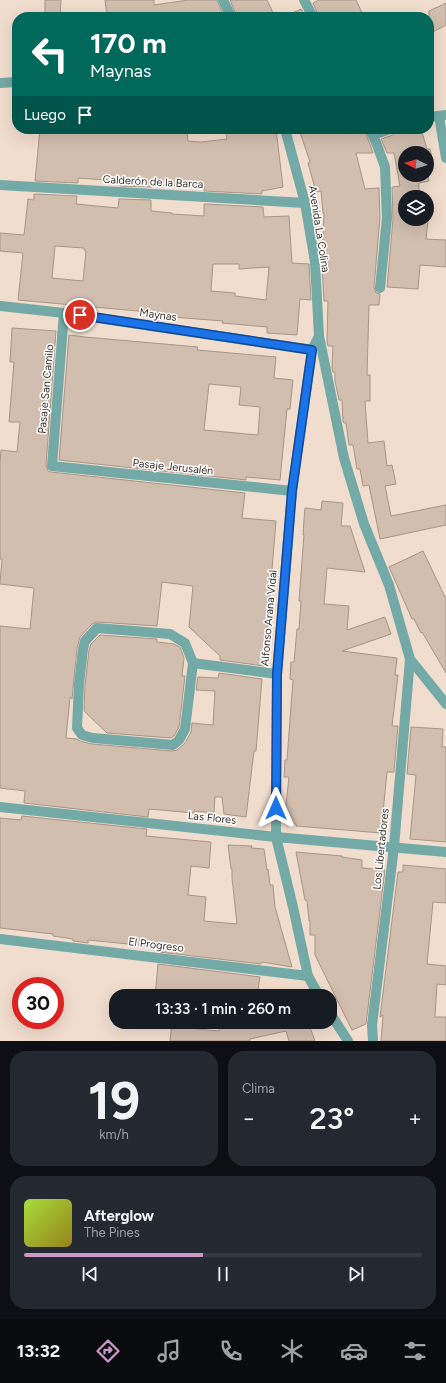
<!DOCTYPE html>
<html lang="es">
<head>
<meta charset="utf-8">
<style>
	body { margin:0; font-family:Figtree,sans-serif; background:#242831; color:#f1f3f6; height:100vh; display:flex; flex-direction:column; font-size:15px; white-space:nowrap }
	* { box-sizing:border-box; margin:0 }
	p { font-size:13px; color:#9ea1a6 }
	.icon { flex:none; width:22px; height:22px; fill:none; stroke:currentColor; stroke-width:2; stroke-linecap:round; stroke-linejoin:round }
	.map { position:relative; height:1041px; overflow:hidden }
	.drawer { display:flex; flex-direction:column; gap:10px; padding:10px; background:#0d0f14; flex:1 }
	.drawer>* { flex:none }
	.banner { position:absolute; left:12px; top:12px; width:422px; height:122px; border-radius:16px; box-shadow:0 4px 16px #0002; background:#00695c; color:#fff; overflow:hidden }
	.needle { width:26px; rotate:275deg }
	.controls { position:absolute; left:398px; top:146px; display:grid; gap:8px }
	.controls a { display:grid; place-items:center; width:36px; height:36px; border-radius:50%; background:#171b24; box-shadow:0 4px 16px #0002; font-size:20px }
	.speed { position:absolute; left:12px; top:977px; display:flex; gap:8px; font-size:20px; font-weight:700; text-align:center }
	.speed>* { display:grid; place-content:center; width:52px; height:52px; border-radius:50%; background:#171b24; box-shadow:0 4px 16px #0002; line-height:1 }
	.speed .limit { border:6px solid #d22; background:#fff; color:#111 }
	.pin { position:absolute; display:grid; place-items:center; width:34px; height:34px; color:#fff; margin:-17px; border:2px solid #fff; border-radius:50%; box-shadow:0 1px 4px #0007 }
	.me { position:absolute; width:44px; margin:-22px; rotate:0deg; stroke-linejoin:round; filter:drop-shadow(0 0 3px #0008) }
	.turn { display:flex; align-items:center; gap:14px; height:84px; padding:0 12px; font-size:18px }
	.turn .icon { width:52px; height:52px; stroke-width:2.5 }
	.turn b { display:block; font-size:28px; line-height:34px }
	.then { display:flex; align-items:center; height:38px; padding:0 12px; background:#0003; gap:8px; font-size:15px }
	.big { font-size:30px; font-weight:600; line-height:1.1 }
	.drawer .widget { flex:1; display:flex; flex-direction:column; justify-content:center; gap:6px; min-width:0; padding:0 14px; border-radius:16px; background:#242831 }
	.drawer .dial { align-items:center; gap:0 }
	.dial b { font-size:52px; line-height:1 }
	.song { display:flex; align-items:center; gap:12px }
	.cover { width:48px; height:48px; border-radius:6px; background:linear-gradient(135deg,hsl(80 70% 55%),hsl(50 70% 35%)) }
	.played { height:4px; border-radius:2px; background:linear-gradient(90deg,#c999c6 45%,#363941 45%) }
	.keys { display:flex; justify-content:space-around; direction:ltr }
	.heat { display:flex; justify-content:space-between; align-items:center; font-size:22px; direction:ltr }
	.drawer .tiles { flex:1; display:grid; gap:10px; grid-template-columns:1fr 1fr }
	.widget:last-child { grid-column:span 2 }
	.trip { position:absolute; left:109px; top:989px; width:228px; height:40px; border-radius:16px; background:#171b24; box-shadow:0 4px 16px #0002; font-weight:600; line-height:40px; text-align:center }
	.tabs { display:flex; height:64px; justify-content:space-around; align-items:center; background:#090b0e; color:#9ea1a6 }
	.tabs .icon { width:28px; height:28px }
	.tabs .selected { color:#c999c6 }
	.tabs b { font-size:18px; color:#f1f3f6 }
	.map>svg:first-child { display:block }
</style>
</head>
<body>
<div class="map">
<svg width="446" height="1041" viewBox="0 0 446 1041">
	<rect width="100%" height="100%" fill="#f1ddce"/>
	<g fill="#d1beaf" stroke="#a79587" fill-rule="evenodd">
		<polygon points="45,0 61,0 60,17 45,17"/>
		<polygon points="105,0 154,0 154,5 188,0 217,0 224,17 107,17"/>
		<polygon points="230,0 267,0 275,17 237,17"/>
		<polygon points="319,0 356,0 364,17 319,17 313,3"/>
		<polygon points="446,3 446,25 429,34 429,11"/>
		<polygon points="301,9 306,17 284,17"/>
		<polygon points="40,129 187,129 188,141 201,142 227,139 225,129 276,129 283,187 262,191 262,194 204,191 204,187 152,185 152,187 120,186 120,181 78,178 78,183 35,181"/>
		<polygon points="299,129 344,129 346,134 360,129 364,129 371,147 373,153 356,153 365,189 379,188 380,218 374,287 376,293 380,294 379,305 369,305 367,375 370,375 370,401 365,401 368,443 384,441 387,466 392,465 396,484 385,486 391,516 446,505 446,525 380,539 369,485 363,486 360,469 357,469 353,445 349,445 346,423 344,423 343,422 342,400 339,400 335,381 335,372 333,372 332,368 333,346 328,346 327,342 328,301 324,301 322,265 324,213 323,213 321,191 316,192 308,163 310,162"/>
		<polygon points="397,129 421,129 427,149 430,149 433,163 427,164 427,153 405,153 405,175 427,175 427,168 429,181 419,183 419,197 405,197 405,219 420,219 420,220 428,221 426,239 446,240 446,267 420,265 418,289 387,287 393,219 392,187 400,186 394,153 387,153 381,139 393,135 395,133"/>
		<path d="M34,194L77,196L76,204L118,208L119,199L151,200V211L172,213V214L204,216V204L263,207L264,217L289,216L292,263L309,264L311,300L300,299L297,335L267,333V327L222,323L223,321L159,316V313L18,300L23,253L0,251V233L24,235L28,199L34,200ZM55,246L84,248V250L86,251L83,281L52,278ZM213,264H239V269L269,267L266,300L235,296V293L211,291Z"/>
		<polygon points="12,328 56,331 46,465 48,471 51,472 245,493 242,518 276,521 264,666 220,660 220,656 189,627 193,586 162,582 157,626 97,622 92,624 80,637 77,648 72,699 70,697 66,738 77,739 80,741 92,744 172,751 177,750 185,743 191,732 192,723 213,725 215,691 196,690 198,677 218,678 219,673 262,679 256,751 254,751 246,817 224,814 222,797 215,797 214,813 194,811 194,813 149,809 148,817 24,803 25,791 0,788 0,626 30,629 34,588 0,584 2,559 0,559 0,463 1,450 17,452 20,422 9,422 14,362 10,362"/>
		<path d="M69,335L85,337L198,347L197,350L276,357L274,378L293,380L290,409H287L280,480L246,477V480L59,460ZM209,384L241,387L239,405L260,407L258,435L204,430Z"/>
		<polygon points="322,501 343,503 341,526 350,526 365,572 327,568 324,604 349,606 347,630 385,617 391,634 342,651 397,658 395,675 398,675 392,726 398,726 394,772 387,772 381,833 296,826 296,824 284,823 289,777 284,777 285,760 287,760 293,680 290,679 291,662 294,662 297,629 299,629 301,601 299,601 304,535 303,535 304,520 305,508 321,510"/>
		<polygon points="423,551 446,599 446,673 422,632 421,633 414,619 412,619 389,567"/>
		<polygon points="100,635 157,639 157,642 174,644 180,647 184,658 182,676 185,676 179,727 174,736 171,738 107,733 84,711 85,685 89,650 91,644"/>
		<polygon points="411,727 443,729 442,747 446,747 446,842 410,839 416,775 407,774"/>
		<polygon points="22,816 147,829 146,836 211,842 209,868 191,866 188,895 206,897 204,921 237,924 232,878 232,869 231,869 228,845 252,846 251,848 264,849 267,870 268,869 270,885 273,885 275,907 292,967 262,962 261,964 159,952 159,947 88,940 88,943 73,941 73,939 53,936 53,934 0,928 0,818 21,820"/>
		<polygon points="296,852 342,856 342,857 362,860 362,868 385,870 366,1024 352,1030 315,955 315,935 310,935 310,921 309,921 307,901 305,900"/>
		<polygon points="403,865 446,869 446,903 433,902 427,964 446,966 446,985 437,984 435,1017 446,1017 446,1041 381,1041 383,1015 380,1017 398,872 403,872"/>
		<polygon points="158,964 260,977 257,996 155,996"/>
		<polygon points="172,1022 187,1022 186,1028 219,1031 220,1022 308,1022 315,1041 289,1041 286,1031 250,1039 250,1041 170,1041"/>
	</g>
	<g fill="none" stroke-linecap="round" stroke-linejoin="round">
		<g stroke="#73a9a6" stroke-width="10">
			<polyline points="223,0 231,17"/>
			<polyline points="304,0 313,17"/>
			<polyline points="0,83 17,82"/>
			<polyline points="439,116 446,158"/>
			<polyline points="429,117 446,115"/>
			<polyline points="285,129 305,203 315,262 319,336 344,458 364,524 389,585 410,659 446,704"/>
			<polyline points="370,129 377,145 385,167 387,218 380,288"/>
			<polyline points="373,135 390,129"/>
			<polyline points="0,185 305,203"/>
			<polyline points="1,306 64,313 312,350"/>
			<polyline points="64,313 52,466 292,491"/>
			<polygon points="97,628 170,634 185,643 193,663 185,729 179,740 173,745 93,738 82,735 77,728 79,684 83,649 85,641"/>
			<polyline points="193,663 277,674"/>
			<polyline points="0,807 276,837 446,852"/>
			<polyline points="0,939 308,976"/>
			<polyline points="319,996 308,976 293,907 276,837 277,674 292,491 312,350 319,336"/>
			<polyline points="330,1013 348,1041"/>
			<polyline points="373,1041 372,1025 394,847 410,659"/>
		</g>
	</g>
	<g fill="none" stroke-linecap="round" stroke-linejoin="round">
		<defs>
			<polyline id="route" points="80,315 312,350 292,491 277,674 276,808"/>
		</defs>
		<use href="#route" stroke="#114b97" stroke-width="10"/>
		<use href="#route" stroke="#1a73e8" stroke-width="7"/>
	</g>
	<g text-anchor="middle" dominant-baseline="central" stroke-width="3" stroke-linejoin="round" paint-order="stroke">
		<g font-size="11" fill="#39312b" stroke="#fff">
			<text transform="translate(153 182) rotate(3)">Calderón de la Barca</text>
			<text transform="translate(319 229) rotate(81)">Avenida La Colina</text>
			<text transform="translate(158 315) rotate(8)">Maynas</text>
			<text transform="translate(46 389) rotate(-85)">Pasaje San Camilo</text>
			<text transform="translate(173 467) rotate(6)">Pasaje Jerusalén</text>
			<text transform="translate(269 618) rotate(-85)">Alfonso Arana Vidal</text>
			<text transform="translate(212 818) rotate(6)">Las Flores</text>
			<text transform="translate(381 849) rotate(-84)">Los Libertadores</text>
			<text transform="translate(156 945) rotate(7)">El Progreso</text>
		</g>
	</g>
</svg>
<div class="controls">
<a><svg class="needle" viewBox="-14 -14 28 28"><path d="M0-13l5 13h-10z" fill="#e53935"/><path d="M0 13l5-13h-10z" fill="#9ea1a6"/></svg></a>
<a><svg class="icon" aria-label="layers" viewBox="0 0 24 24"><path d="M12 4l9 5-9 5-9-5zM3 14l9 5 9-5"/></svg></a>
</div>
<div class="speed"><div class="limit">30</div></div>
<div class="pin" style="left:80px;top:315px;background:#d93025"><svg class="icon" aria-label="arrive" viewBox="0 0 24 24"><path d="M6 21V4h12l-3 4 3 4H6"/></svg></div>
<svg class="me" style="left:276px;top:808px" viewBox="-20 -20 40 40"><path d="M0-17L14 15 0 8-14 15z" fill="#1a73e8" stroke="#fff" stroke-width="4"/></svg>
<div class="trip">13:33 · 1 min · 260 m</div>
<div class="banner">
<div class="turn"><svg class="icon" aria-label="left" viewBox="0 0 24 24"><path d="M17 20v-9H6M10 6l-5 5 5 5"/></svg><div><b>170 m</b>Maynas</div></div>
<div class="then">Luego<svg class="icon" aria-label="arrive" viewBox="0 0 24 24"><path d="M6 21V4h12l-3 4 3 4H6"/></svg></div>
</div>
</div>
<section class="drawer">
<div class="tiles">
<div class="widget dial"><b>19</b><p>km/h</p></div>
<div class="widget"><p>Clima</p>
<div class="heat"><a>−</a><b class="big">23°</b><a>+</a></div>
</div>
<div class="widget">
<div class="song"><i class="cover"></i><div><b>Afterglow</b><p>The Pines</p></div></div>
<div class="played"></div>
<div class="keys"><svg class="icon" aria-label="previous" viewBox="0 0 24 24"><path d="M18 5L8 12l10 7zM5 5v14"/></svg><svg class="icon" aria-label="pause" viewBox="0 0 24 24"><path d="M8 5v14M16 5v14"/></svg><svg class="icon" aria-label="next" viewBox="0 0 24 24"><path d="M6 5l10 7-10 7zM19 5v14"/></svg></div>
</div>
</div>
</section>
<nav class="tabs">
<b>13:32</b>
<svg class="icon selected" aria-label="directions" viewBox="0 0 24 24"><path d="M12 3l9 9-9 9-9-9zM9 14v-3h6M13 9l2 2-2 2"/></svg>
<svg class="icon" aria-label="music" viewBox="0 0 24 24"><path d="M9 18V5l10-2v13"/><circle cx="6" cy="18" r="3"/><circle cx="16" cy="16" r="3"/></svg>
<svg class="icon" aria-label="phone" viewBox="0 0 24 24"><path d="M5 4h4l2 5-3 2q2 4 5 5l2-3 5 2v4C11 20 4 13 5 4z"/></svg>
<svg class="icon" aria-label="climate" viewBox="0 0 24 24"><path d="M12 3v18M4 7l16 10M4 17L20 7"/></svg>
<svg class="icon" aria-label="car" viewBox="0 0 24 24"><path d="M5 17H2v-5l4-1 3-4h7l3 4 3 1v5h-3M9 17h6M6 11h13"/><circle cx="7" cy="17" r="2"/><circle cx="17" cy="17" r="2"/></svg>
<svg class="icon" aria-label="filters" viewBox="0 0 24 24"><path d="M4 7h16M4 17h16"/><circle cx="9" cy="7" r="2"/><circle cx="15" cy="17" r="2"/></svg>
</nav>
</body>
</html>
